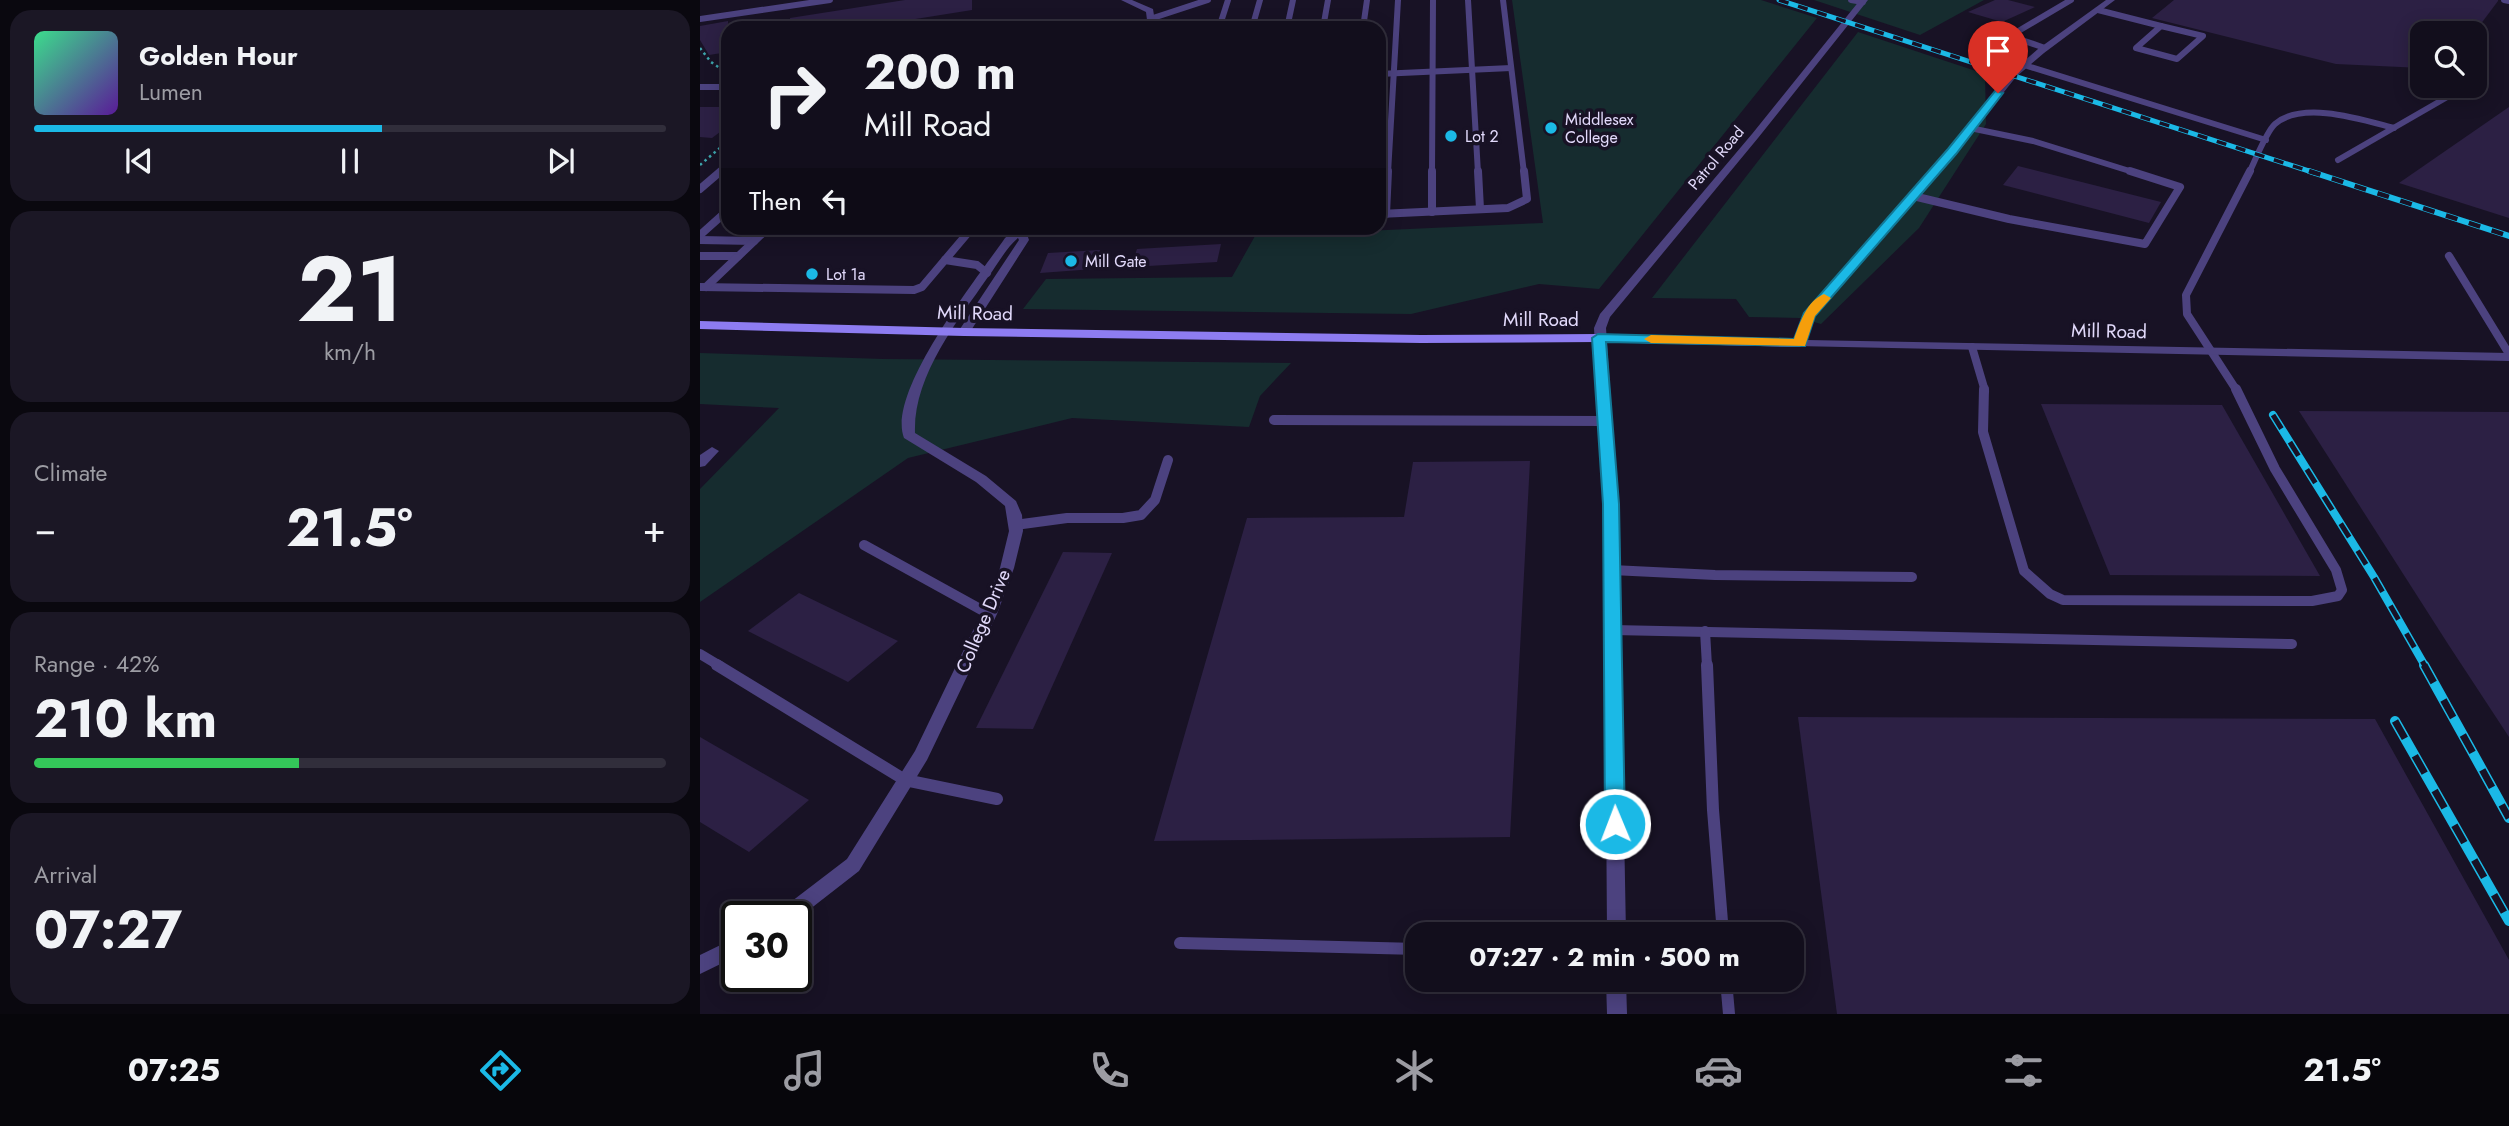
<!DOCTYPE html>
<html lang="en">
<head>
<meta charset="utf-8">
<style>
	body { margin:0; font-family:Jost,sans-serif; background:#1b1725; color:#f1f3f6; height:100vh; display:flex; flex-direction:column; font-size:26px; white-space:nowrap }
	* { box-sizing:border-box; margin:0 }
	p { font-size:23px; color:#9c9ca3 }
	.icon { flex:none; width:38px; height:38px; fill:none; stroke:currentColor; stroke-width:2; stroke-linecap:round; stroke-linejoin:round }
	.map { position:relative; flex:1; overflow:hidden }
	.sheet { display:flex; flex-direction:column; gap:10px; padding:10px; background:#0a080f; width:700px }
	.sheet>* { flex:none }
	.guide { position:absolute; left:21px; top:21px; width:665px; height:214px; border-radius:21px; box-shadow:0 4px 18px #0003,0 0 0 2px #312e3b; background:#120e1c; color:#f1f3f6; overflow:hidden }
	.buttons { position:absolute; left:1710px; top:21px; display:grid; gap:14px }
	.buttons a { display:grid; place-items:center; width:77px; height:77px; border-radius:14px; background:#120e1c; box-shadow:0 4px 18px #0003,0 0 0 2px #312e3b; font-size:35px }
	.speed { position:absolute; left:21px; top:901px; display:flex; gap:14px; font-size:35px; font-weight:700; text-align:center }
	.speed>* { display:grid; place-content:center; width:91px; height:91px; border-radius:50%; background:#120e1c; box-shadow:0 4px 18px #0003,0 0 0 2px #312e3b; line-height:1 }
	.speed .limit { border:4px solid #111; border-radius:10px; background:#fff; color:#111 }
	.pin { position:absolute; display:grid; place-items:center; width:60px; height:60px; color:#fff; margin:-72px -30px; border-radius:50% 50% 50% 0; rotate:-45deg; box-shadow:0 0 7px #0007 }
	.pin .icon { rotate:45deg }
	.me { position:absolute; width:77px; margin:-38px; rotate:359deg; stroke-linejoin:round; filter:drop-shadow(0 0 5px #0008) }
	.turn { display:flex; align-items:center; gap:24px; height:147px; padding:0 28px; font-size:32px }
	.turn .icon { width:91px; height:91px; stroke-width:2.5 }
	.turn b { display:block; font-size:49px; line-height:60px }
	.then { display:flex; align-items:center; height:66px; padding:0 28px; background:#0003; gap:14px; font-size:26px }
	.big { font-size:52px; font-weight:700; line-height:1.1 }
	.sheet .tile { flex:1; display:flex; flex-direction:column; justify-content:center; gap:10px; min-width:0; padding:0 24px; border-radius:21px; background:#1b1725 }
	.sheet .dial { align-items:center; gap:0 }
	.dial b { font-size:91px; line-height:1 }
	.song { display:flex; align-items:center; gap:21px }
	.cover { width:84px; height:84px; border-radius:10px; background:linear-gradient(135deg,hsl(150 70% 55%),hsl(270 70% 35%)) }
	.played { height:7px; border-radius:4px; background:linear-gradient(90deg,#1bb9e6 55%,#312e3b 55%) }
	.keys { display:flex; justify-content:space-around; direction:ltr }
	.heat { display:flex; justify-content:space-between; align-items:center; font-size:38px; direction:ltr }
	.charge { height:10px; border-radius:5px; background:linear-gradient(90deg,#34c759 42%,#312e3b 0) }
	.trip { position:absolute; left:705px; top:922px; width:399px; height:70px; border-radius:21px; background:#120e1c; box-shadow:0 4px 18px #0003,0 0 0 2px #312e3b; font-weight:700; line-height:70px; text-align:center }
	.tabs { display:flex; height:112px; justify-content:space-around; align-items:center; background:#07060b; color:#9c9ca3 }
	.tabs .icon { width:49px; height:49px }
	.tabs .active { color:#1bb9e6 }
	.tabs b { font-size:32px; color:#f1f3f6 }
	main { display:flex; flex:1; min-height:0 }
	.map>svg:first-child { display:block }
</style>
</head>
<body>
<main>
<section class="sheet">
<div class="tile">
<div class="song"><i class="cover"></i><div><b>Golden Hour</b><p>Lumen</p></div></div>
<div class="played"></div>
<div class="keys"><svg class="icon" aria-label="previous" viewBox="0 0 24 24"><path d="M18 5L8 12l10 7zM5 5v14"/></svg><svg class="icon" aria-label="pause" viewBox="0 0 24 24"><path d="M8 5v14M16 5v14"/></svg><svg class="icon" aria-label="next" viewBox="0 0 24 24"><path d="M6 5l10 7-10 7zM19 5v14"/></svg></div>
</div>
<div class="tile dial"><b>21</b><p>km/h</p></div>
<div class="tile"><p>Climate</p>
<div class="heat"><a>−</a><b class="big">21.5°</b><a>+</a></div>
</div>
<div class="tile"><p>Range · 42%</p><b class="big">210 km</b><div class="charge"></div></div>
<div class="tile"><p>Arrival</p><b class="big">07:27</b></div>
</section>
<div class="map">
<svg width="1809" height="1014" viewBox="0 0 1809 1014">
	<rect width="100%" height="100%" fill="#181225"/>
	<g fill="#162c2f">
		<polygon points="812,0 1061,0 1117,18 899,289 839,284 711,314 323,309 346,279 532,277 555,236 843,223"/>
		<polygon points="1114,0 1284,0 1220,35"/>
		<polygon points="1158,32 1285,74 1286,124 1219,228 1121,324 1100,318 1049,317 1036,299 952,298"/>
		<polygon points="0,353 183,359 591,363 560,396 549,427 372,418 208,458 0,602 0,489 79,408 0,404"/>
	</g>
	<g fill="#2c2044">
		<polygon points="205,0 272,0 272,10 159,28 91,28 90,18"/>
		<polygon points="1295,0 1308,0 1335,7 1302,22 1268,12"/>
		<polygon points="1474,0 1798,0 1798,1 1774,33 1722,33 1722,68 1636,64 1452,18"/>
		<polygon points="28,21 28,52 9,55 0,40 0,26"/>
		<polygon points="0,107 28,107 28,126 12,138 0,137"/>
		<polygon points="1809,107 1809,218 1699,183"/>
		<polygon points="1318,166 1461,202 1449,223 1303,185"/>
		<polygon points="521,244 517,262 431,267 437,249"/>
		<polygon points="400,250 394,269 340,273 348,253"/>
		<polygon points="1341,404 1522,405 1620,576 1410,575"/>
		<polygon points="1599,411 1809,412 1809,737 1748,644"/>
		<polygon points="830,461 810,837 454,841 547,518 704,517 713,462"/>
		<polygon points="363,552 412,553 333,729 276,728"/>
		<polygon points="99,593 198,641 148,682 48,631"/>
		<polygon points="1098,717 1675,719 1809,960 1809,1014 1137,1014"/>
		<polygon points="0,737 109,800 49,852 0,822"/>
	</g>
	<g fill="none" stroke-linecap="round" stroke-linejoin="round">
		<g stroke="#3da5ac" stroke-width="2.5" stroke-dasharray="2.5 3.5" stroke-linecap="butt">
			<polyline points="0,48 11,62 27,73"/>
			<polyline points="0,165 28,141"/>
		</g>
		<g stroke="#4c427f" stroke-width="6">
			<polyline points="768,0 778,173"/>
			<polyline points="803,0 824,173"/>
			<polyline points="1151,0 1163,2"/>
			<polyline points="1804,0 1809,1"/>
			<polyline points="1398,10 1461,26"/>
			<polyline points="453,18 508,0"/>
			<polyline points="0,19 130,0"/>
			<polygon points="1461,26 1503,36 1477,59 1436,48"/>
			<polyline points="519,28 528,0"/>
			<polyline points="552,28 560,0"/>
			<polyline points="587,28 593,0"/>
			<polyline points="623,28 628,0"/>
			<polyline points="663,28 667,0"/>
			<polyline points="1345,48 1310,36 1371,0"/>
			<polyline points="1324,65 1566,140"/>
			<polyline points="679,74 811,68"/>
			<polyline points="0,87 28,87"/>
			<polyline points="1270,128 1333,141 1436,173"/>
			<polyline points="1638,160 1749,96"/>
			<polyline points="19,173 28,165"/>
			<polyline points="688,173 698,0"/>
			<polyline points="732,173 733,0"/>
			<path d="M1549,173C1555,161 1566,132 1575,124C1603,100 1663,120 1694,128"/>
		</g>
		<g stroke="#4c427f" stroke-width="8">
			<polyline points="778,171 780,209"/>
			<polyline points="0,189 21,171"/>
			<polyline points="1213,196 1309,219 1445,244 1480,187 1430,171"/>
			<polyline points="732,212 732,171"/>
			<polyline points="679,214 808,208 827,199 824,171"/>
			<polyline points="686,214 688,171"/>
			<polyline points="321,232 411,228"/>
			<polyline points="0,235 28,210"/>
			<polyline points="0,240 54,241"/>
			<polyline points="0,256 38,256"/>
			<polyline points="1749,256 1809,354"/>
			<polyline points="245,260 277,265 287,273"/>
			<polyline points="0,287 214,290 222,287 272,228"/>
			<polyline points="6,287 68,228"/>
			<polyline points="1272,347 1285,391"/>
			<polyline points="1537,391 1487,314 1486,295 1550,171"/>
		</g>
		<g stroke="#4c427f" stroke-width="10">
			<polyline points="1284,389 1283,432 1324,571 1350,594 1363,600 1612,601 1638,596 1642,590 1636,570 1575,469 1536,389"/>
			<polyline points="574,420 905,421"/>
			<polyline points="315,525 367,518 423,518 441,515 455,500 468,460"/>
			<polyline points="164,545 289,614"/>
			<polyline points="912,570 1015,575 1212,577"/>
			<polyline points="913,630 1592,644"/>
			<polyline points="1005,631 1007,666"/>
			<polyline points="0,654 20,666"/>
		</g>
		<g stroke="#4c427f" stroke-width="12">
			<polyline points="17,665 205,780 297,799"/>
			<polyline points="1007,665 1013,810 1023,934"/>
			<polyline points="480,943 718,949"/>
			<polyline points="1026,980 1029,1014"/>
		</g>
		<g fill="#4c427f" fill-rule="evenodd">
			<polygon points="421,0 432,0 453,9 456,28 448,28 446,12"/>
			<polygon points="1160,0 1168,0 1058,138 910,317 906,328 918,504 926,934 907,934 904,504 894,328 900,314 1052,134"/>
			<polygon points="1406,0 1415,0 1344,53 1316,77 1255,153 1115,316 1107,340 1809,353 1809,361 1096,346 1094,343 1105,313 1249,149 1310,73 1338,49"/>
			<path d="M317,228H328L326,231L329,240L270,332L264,336L258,332L319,240L318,238C306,248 298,264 288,277C257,322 213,376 215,433L286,476L316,501L322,515L323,531L314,568L297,614L227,760L159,871L96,920V917H77L79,911L147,859L215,751L281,614L300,568L309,531L305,506L276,482L204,438C186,392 278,277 305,238Z"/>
			<polygon points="12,447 19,451 5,466 0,467 0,455"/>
			<polygon points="37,937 37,956 0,974 0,955"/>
			<polygon points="906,980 926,980 927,1014 907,1014"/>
		</g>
		<polygon fill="#8d7cf1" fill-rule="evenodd" points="0,321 264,328 721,335 898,334 1100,339 1106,343 1100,347 898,342 721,343 264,336 0,329"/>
		<defs>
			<polyline id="rail-far3" points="1079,0 1615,173"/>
			<polyline id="rail-far2" points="1609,171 1809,236"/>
			<polyline id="rail-far1" points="1573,415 1674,577 1725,666"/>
			<g id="rail">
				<polyline points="1724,665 1809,818"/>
				<polyline points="1695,721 1809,921"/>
			</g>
		</defs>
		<use href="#rail-far3" stroke="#1bb9e6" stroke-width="5"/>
		<use href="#rail-far2" stroke="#1bb9e6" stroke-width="6"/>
		<use href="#rail-far1" stroke="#1bb9e6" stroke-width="8"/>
		<use href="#rail" stroke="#1bb9e6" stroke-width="10"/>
		<use href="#rail-far3" stroke="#181225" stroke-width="3.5" stroke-dasharray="10" stroke-linecap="butt"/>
		<use href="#rail-far2" stroke="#181225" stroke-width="4.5" stroke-dasharray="12" stroke-linecap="butt"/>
		<use href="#rail-far1" stroke="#181225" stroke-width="5" stroke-dasharray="16" stroke-linecap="butt"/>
		<use href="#rail" stroke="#181225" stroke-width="7" stroke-dasharray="20" stroke-linecap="butt"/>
	</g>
	<polygon fill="#1bb9e6" stroke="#127896" stroke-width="2" points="1295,91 1303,93 1256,154 1115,316 1105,346 906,342 919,504 925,824 922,830 915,832 908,830 905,824 903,504 892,338 898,334 1094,339 1104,313 1248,149"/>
	<path fill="#f59e0b" d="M1124,294L1131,298L1115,316L1105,346L951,343L944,339L951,335L1094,339C1100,322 1107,301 1124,294Z"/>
	<g fill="#1bb9e6" stroke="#181225" stroke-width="2.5">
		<circle cx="851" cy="128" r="7"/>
		<circle cx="751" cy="136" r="7"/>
		<circle cx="371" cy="261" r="7"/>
		<circle cx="112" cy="274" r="7"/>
	</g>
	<g text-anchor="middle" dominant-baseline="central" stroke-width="7" stroke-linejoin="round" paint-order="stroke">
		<g font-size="16" fill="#e2dafb" stroke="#181225" text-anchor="start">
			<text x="865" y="119">Middlesex<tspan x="865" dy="18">College</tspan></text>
			<text x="765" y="136">Lot 2</text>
			<text x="385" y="261">Mill Gate</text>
			<text x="126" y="274">Lot 1a</text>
		</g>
		<g font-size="16" fill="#e2dafb" stroke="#181225">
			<text transform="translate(1016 158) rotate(-50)">Patrol Road</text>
		</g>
		<g font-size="19" fill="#e2dafb" stroke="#181225">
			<text transform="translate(275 313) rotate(1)">Mill Road</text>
			<text x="841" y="319">Mill Road</text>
			<text transform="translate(1409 331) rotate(1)">Mill Road</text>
			<text transform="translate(283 621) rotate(-67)">College Drive</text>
		</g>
	</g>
</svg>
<div class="buttons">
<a><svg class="icon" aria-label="search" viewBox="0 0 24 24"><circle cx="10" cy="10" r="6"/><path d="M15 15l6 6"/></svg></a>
</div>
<div class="speed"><div class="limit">30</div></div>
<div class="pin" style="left:1298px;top:93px;background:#d93025"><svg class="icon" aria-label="arrive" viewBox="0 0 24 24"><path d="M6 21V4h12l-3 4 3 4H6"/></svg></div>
<svg class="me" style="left:915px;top:824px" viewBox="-20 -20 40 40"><circle r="17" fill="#1bb9e6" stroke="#fff" stroke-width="3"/><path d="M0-11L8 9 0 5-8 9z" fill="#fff"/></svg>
<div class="trip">07:27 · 2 min · 500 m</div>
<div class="guide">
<div class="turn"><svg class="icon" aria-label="right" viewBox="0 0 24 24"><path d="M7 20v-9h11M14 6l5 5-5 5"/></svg><div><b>200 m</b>Mill Road</div></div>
<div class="then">Then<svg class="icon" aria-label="left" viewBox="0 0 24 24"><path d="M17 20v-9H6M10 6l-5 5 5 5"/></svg></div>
</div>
</div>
</main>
<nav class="tabs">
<b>07:25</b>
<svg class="icon active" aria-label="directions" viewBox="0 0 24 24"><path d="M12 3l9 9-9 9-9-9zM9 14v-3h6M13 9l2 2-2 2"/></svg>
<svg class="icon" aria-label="music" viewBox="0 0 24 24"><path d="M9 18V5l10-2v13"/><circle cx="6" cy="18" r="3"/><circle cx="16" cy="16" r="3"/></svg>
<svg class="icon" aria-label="phone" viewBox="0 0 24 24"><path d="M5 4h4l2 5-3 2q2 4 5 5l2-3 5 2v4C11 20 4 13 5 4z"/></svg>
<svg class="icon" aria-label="climate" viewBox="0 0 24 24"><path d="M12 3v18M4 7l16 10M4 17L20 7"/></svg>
<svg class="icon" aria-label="car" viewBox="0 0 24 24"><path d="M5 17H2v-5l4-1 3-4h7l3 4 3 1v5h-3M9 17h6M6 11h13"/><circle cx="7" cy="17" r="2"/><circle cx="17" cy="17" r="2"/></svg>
<svg class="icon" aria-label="filters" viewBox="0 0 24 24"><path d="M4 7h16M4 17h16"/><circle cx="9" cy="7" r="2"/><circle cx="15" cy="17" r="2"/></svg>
<b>21.5°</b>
</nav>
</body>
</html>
